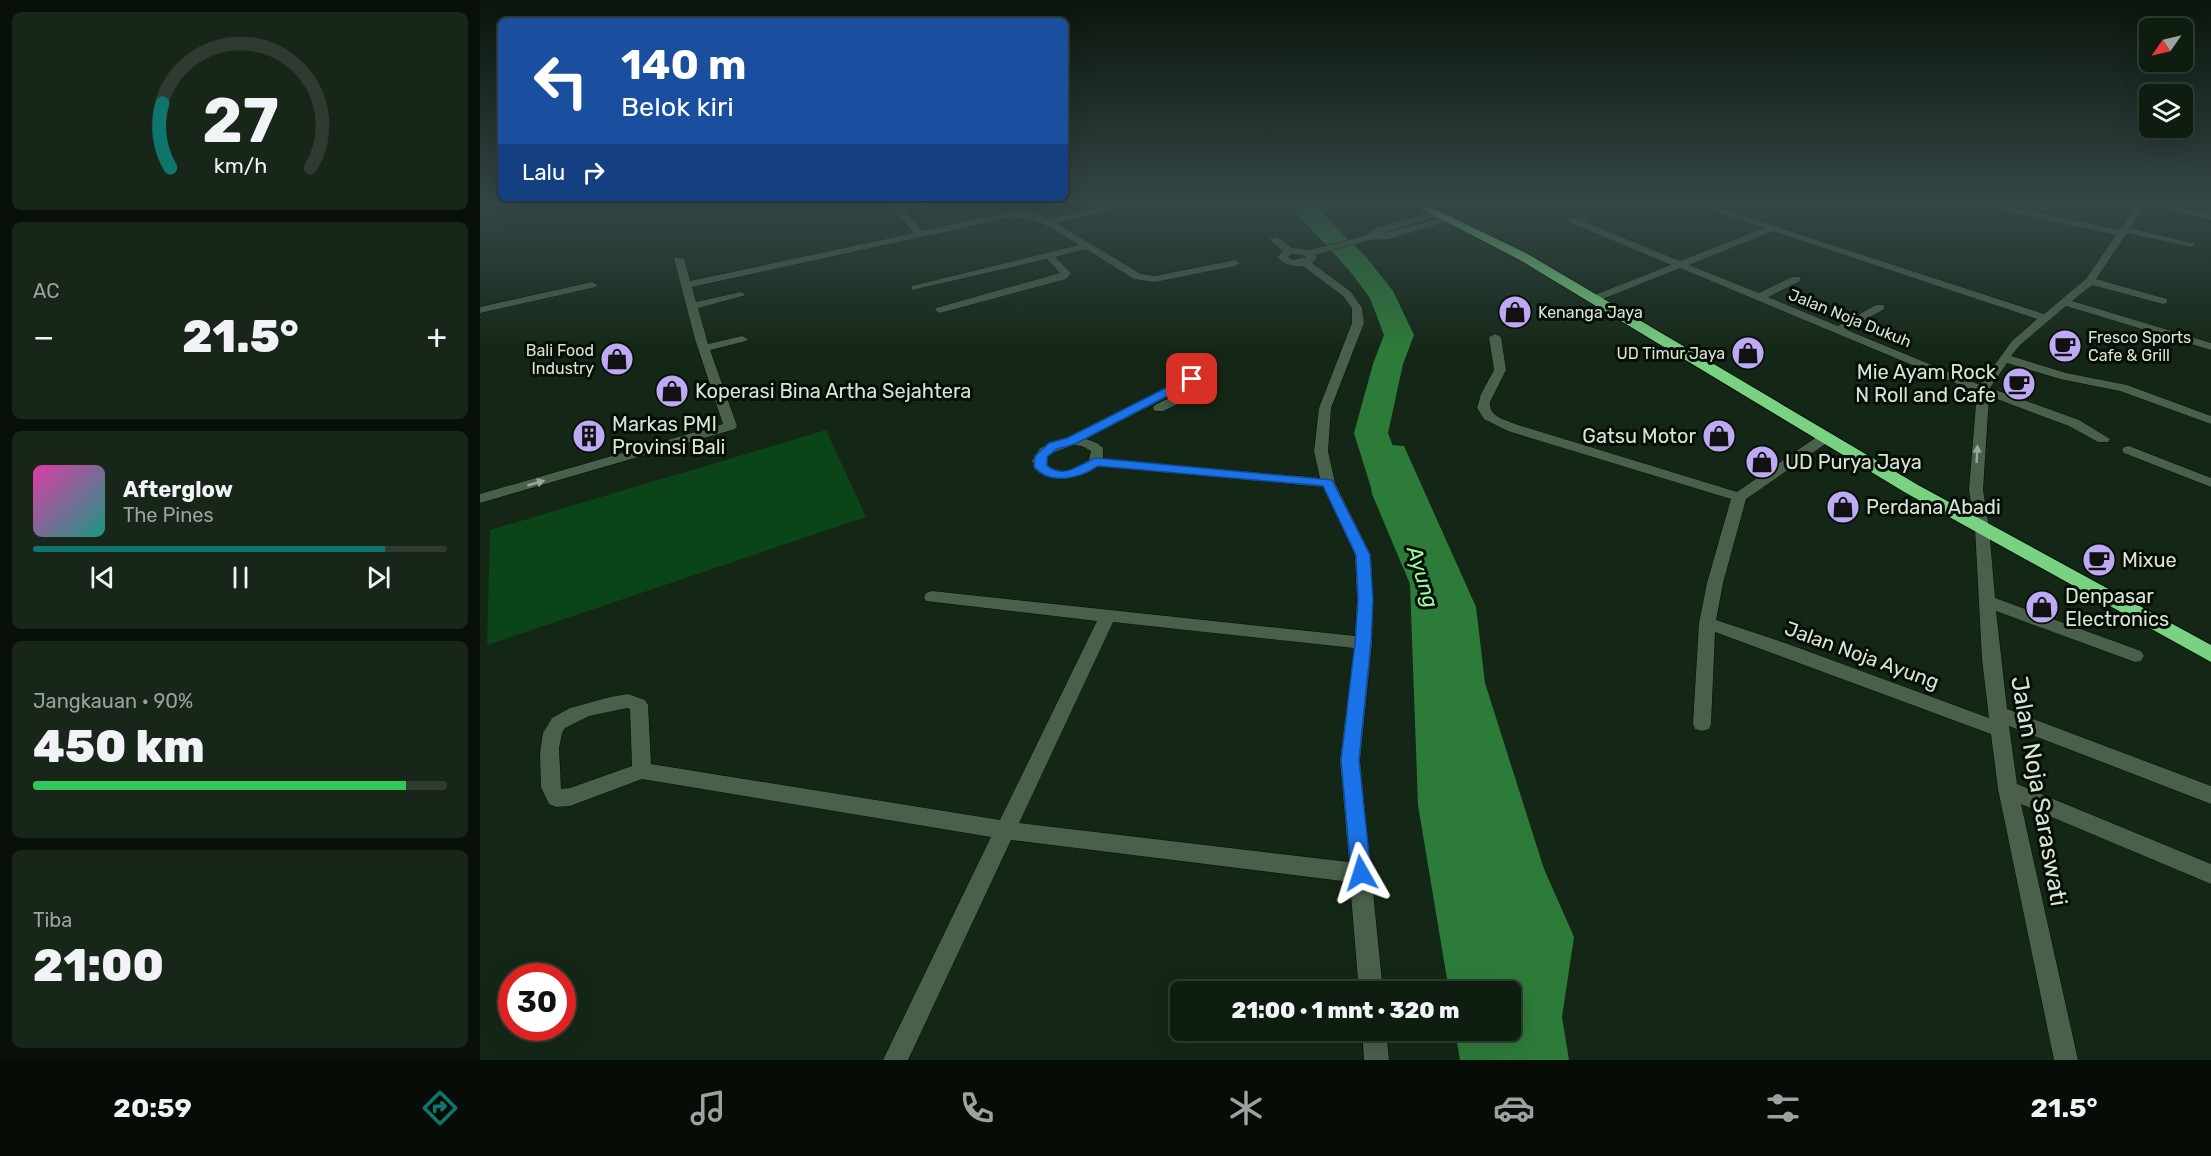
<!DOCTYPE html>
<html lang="id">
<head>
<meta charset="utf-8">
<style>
	body { margin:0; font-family:Rubik,sans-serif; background:#182619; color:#f1f3f6; height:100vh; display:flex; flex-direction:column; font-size:22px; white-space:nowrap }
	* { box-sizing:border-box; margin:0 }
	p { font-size:20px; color:#9ba29f }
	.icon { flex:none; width:33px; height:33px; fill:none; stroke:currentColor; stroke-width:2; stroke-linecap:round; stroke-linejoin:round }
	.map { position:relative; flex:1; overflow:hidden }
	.sheet { display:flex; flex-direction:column; gap:12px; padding:12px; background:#081009; width:480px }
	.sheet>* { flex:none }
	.hud { position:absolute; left:18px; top:18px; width:570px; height:183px; border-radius:9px; box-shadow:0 6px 24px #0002,0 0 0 2px #2f3b30; background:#1a4fa0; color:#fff; overflow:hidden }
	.needle { width:39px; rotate:236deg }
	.buttons { position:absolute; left:1659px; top:18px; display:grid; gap:12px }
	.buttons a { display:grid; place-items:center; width:54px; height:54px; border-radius:9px; background:#0f1d10; box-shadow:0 6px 24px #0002,0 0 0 2px #2f3b30; font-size:30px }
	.speed { position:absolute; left:18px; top:963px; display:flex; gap:12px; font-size:30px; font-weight:700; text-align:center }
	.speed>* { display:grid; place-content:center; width:78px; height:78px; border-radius:50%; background:#0f1d10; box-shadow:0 6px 24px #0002,0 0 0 2px #2f3b30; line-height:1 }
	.speed .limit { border:9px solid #d22; background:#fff; color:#111 }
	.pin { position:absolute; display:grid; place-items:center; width:51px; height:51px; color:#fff; margin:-26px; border-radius:12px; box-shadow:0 3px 9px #0006 }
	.me { position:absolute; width:66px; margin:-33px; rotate:354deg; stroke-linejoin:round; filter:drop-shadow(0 0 4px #0008) }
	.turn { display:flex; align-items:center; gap:21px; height:126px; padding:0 24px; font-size:27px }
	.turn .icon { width:78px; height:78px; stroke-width:2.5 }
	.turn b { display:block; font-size:42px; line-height:51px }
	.then { display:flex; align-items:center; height:57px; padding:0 24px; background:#0003; gap:12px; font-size:22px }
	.big { font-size:45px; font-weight:800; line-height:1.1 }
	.sheet .card { flex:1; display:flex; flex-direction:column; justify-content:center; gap:9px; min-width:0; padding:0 21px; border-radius:9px; background:#182619 }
	.sheet .dial { align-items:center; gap:0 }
	.dial svg { height:156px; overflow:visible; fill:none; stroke:#2f3b30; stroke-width:7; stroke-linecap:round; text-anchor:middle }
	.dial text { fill:#f1f3f6; stroke:none }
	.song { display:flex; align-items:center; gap:18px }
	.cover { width:72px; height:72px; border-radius:9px; background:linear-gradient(135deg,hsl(320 70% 55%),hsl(170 70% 35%)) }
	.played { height:6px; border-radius:3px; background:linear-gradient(90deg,#0f766e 85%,#2f3b30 85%) }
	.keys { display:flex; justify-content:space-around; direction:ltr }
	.heat { display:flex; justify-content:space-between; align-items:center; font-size:33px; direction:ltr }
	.charge { height:9px; border-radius:4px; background:linear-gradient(90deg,#34c759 90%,#2f3b30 0) }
	.trip { position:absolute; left:690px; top:981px; width:351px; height:60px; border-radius:9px; background:#0f1d10; box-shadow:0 6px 24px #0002,0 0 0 2px #2f3b30; font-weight:800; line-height:60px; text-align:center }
	.tab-bar { display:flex; height:96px; justify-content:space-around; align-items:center; background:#060c06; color:#9ba29f }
	.tab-bar .icon { width:42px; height:42px }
	.tab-bar .on { color:#0f766e }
	.tab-bar b { font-size:27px; color:#f1f3f6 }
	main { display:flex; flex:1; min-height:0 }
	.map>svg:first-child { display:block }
</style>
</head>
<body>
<main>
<section class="sheet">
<div class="card dial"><svg viewBox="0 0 100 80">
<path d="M14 69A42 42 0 1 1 86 69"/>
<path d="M14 69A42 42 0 0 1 10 36" stroke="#0f766e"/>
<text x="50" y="56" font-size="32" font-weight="700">27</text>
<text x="50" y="72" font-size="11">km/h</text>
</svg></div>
<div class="card"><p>AC</p>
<div class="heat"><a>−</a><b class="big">21.5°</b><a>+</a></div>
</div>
<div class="card">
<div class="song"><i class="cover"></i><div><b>Afterglow</b><p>The Pines</p></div></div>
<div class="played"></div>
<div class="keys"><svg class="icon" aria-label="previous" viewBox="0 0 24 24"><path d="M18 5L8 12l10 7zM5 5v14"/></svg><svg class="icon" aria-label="pause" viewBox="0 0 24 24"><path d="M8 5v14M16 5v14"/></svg><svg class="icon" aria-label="next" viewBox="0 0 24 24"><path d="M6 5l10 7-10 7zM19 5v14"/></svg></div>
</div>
<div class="card"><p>Jangkauan · 90%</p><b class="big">450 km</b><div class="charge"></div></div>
<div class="card"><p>Tiba</p><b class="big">21:00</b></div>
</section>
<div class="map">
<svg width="1731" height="1060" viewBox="0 0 1731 1060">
	<rect width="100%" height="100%" fill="#142716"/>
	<polygon fill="#17311a" points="194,204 252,204 224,209 226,214 290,204 201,221"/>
	<polygon fill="#0a4417" points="346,430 386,517 7,645 10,530"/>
	<polygon fill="#2d7b39" points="884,443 924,446 996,607 1005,683 1064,869 1094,937 1082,1017 1089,1060 980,1060 975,1031 1030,1030 1030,992 969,991 938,805 930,584 892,494"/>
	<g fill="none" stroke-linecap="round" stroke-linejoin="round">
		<polygon fill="#2d7b39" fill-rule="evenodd" points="808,204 833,204 887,258 913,291 934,335 923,364 908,433 931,494 925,502 912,505 899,502 893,494 874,433 893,364 904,335 890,298 869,270"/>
		<defs>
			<g id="minor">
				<path d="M409,204H417L421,207L451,204L450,206L425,211L442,231L528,212H550L569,219L634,204H647L646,206L576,223L661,274L675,276L755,260L760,263L755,266L675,282L654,279L606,249L575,257L591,273L586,279L460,313L455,310L456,308L580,273L567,259L432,290V286L599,245C573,229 561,218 528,218L212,287L216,302L261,292L266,295L218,308L228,344L262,336L268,339L266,341L230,350L257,426L255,429L0,503V494L243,424L215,339L194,259L196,257L204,259L210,281L434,233Z"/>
				<path d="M1215,204H1226L1564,314L1606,279L1636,235L1509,207L1505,204H1519L1639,230L1657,204H1665L1650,228L1716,244L1711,247L1647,233L1616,279L1687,299V303L1683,304L1612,285L1592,301L1731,343V350L1586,306L1540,345L1531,356L1586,373L1647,385L1731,416V424L1640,391L1580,379L1527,363L1510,388L1599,420L1630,439L1628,442H1618L1589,426L1509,396L1503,490L1509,528L1515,598L1661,651L1664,656L1661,661L1655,662L1516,611L1527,709L1731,786V804L1529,726L1537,784L1731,864V884L1541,804L1598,1060H1574L1518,789L1511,734L1235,632L1231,724L1229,729L1222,731L1215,729L1213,724L1219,623L1227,583L1251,499L1028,431L1004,419L997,408L1001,394L1014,370L1009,337L1015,334L1021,337L1026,370L1010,402C1008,417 1026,420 1038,425L1257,492L1341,434H1351L1353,437L1351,440L1266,499L1243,583L1236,620L1308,644L1509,718L1502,659L1495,528L1489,490L1497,392L1200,268L1120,300H1112V296L1191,265L1089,222V218H1095L1200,261L1284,228ZM1293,231L1557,319L1532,341L1500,385L1367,330L1404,309V305H1396L1358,326L1288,297L1320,281V277H1312L1279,293L1209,265Z"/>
				<polygon points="1391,204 1402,204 1403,205 1399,208"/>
				<polygon points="1668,204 1682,204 1731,214 1731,220"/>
				<path d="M958,210L961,211V215L900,234L971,216L976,219L909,239L890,240L835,255L837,258L832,263L871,292L882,308L884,323L851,408L848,451L855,483L891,555L893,600L892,643L880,760L903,992H879L870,882L531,840L428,1060H403L511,837L162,779L90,806L76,807L69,804L61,787L60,753L63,733L72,718L90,708L130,697L148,694L165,700L168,705L171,764L520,820L617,621L446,601L444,597L446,593L452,591L875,636L877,600L875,555L843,487L619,466C598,481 565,487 552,461L560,448L586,438L686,388L690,379L707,374L723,379L725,389L723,392L683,411H675L673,408L675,405L695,395L693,394L606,439L617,443L623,448V459L840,478L834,451L839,408L872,323V308L863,296L823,266C813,267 804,265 797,257L803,251L789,239L797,237L812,248L830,250L887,235L896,228ZM811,254L824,255L826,257L813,260L808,257ZM707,382L713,384V387L705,390L699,388L700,384ZM593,445L602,446L611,451L609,460C597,469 575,479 566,461L570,454ZM633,622L874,648L860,760L869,862L539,823ZM147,708L150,709L152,766L90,788L81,789L79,748L82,733L85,728L109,716Z"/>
				<polygon points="112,282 117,285 116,287 0,313 0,307"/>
				<polygon points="1649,446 1731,478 1731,487 1644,453 1642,450 1644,447"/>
				<polygon points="882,1030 906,1030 909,1060 884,1060"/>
			</g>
			<polygon id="highway" points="932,204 944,204 1046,253 1438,485 1731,645 1731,662 1426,493 1038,259"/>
		</defs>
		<use href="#minor" stroke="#011002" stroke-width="1"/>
		<use href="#highway" stroke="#011002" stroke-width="2"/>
		<use href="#minor" fill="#4a604b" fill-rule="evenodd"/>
		<use href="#highway" fill="#79d282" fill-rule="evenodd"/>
	</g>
	<defs><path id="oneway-solid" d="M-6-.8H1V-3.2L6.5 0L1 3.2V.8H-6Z" transform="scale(1.5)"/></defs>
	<g fill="#98a999">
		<use href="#oneway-solid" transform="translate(1497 454) rotate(-87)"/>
		<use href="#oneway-solid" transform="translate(56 483) rotate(-16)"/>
	</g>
	<linearGradient id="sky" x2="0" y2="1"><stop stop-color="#0b150c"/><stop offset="0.58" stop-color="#344747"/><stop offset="1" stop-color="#344747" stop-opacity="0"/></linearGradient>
	<rect width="1731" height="352" fill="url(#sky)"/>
	<path fill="#1a73e8" stroke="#114b97" stroke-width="1.5" d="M712,375L717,379L716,381L697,386L695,392L595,444L577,449L567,457V466C587,479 598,464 616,458L852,480L890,555L893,600L891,643L879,760L891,873L888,879L881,882L874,879L871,873L861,760L875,643L878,600L876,555L843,486L618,466C600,478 570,486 554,467L555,456L569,443L587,438L686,388C687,376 702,376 712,375Z"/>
	<defs>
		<symbol id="shop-disc" viewBox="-11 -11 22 22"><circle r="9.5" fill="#bea9f5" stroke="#060e06"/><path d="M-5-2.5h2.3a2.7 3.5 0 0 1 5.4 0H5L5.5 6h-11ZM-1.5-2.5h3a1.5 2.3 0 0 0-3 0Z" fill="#111"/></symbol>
		<symbol id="cafe-disc" viewBox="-11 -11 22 22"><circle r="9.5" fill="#bea9f5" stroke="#060e06"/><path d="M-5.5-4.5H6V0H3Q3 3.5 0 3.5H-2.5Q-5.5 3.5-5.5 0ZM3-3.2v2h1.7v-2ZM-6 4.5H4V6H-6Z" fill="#111"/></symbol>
		<symbol id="building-disc" viewBox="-11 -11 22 22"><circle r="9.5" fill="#bea9f5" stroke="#060e06"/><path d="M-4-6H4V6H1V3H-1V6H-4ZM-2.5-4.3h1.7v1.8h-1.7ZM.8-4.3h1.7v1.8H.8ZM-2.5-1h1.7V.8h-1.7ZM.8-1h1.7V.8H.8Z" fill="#111"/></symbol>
	</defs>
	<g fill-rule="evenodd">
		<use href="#shop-disc" x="1016" y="293" width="38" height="38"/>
		<use href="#cafe-disc" x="1566" y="327" width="38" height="38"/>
		<use href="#shop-disc" x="1249" y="334" width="38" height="38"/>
		<use href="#shop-disc" x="118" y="340" width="38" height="38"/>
		<use href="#cafe-disc" x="1520" y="365" width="38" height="38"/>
		<use href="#shop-disc" x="173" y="372" width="38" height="38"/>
		<use href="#building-disc" x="90" y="417" width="38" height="38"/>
		<use href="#shop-disc" x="1220" y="417" width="38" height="38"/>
		<use href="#shop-disc" x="1263" y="443" width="38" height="38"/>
		<use href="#shop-disc" x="1344" y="488" width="38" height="38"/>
		<use href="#cafe-disc" x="1600" y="541" width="38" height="38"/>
		<use href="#shop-disc" x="1543" y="588" width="38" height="38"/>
	</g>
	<g text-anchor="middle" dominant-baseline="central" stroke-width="6" stroke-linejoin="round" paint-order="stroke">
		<g font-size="16" fill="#d8e4d8" stroke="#060e06" text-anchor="start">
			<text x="1058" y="312">Kenanga Jaya</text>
			<text x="1608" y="337">Fresco Sports<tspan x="1608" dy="18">Cafe &amp; Grill</tspan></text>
			<text x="114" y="350" text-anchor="end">Bali Food<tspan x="114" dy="18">Industry</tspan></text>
			<text x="1245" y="353" text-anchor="end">UD Timur Jaya</text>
		</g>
		<g font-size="16" fill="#d8e4d8" stroke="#060e06">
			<text transform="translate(1370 318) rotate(22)">Jalan Noja Dukuh</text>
		</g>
		<g font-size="20" fill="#d8e4d8" stroke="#060e06" text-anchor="start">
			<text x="1516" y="372" text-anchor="end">Mie Ayam Rock<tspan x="1516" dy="23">N Roll and Cafe</tspan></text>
			<text x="215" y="391">Koperasi Bina Artha Sejahtera</text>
			<text x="132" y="424">Markas PMI<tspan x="132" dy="23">Provinsi Bali</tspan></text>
			<text x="1216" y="436" text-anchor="end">Gatsu Motor</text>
			<text x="1305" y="462">UD Purya Jaya</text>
			<text x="1386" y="507">Perdana Abadi</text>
			<text x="1642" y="560">Mixue</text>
			<text x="1585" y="596">Denpasar<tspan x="1585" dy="23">Electronics</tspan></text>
		</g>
		<g font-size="20" fill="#d8e4d8" stroke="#060e06">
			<text transform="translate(1382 655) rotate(20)">Jalan Noja Ayung</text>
		</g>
		<g font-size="21" font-style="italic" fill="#98fda2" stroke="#060e06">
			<text transform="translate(943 577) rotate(73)">Ayung</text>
		</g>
		<g font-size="24" fill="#d8e4d8" stroke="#060e06">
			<text transform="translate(1559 791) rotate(80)">Jalan Noja Saraswati</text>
		</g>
	</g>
</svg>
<div class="buttons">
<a><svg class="needle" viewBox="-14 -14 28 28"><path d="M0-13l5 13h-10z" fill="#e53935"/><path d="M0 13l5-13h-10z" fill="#9ba29f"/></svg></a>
<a><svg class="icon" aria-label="layers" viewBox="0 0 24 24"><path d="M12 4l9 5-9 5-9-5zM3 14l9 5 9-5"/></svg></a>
</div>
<div class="speed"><div class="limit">30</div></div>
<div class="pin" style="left:712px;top:379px;background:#d93025"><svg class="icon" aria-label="arrive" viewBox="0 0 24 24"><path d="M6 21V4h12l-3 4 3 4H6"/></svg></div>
<svg class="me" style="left:881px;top:873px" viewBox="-20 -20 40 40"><path d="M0-17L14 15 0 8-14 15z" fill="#1a73e8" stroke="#fff" stroke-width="4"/></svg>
<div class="trip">21:00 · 1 mnt · 320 m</div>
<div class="hud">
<div class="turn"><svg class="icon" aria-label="left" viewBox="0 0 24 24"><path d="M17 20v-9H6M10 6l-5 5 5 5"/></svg><div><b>140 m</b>Belok kiri</div></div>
<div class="then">Lalu<svg class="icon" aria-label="right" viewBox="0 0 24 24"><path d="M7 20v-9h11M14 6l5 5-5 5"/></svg></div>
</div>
</div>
</main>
<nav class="tab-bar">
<b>20:59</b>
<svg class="icon on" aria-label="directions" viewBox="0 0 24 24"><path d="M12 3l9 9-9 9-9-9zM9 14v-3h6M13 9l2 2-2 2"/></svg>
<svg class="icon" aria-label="music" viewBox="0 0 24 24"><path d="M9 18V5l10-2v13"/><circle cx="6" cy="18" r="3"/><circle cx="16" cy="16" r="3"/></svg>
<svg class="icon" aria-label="phone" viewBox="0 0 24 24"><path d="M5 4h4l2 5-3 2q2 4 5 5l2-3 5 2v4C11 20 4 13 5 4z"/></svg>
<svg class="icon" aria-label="climate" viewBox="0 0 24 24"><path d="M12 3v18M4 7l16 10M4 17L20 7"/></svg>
<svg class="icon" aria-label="car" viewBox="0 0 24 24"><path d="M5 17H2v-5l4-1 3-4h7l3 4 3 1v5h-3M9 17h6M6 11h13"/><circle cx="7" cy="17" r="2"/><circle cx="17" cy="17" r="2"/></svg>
<svg class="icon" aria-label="filters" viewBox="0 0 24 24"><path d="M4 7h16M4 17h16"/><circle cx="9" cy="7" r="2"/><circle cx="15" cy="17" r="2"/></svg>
<b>21.5°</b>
</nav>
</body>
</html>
